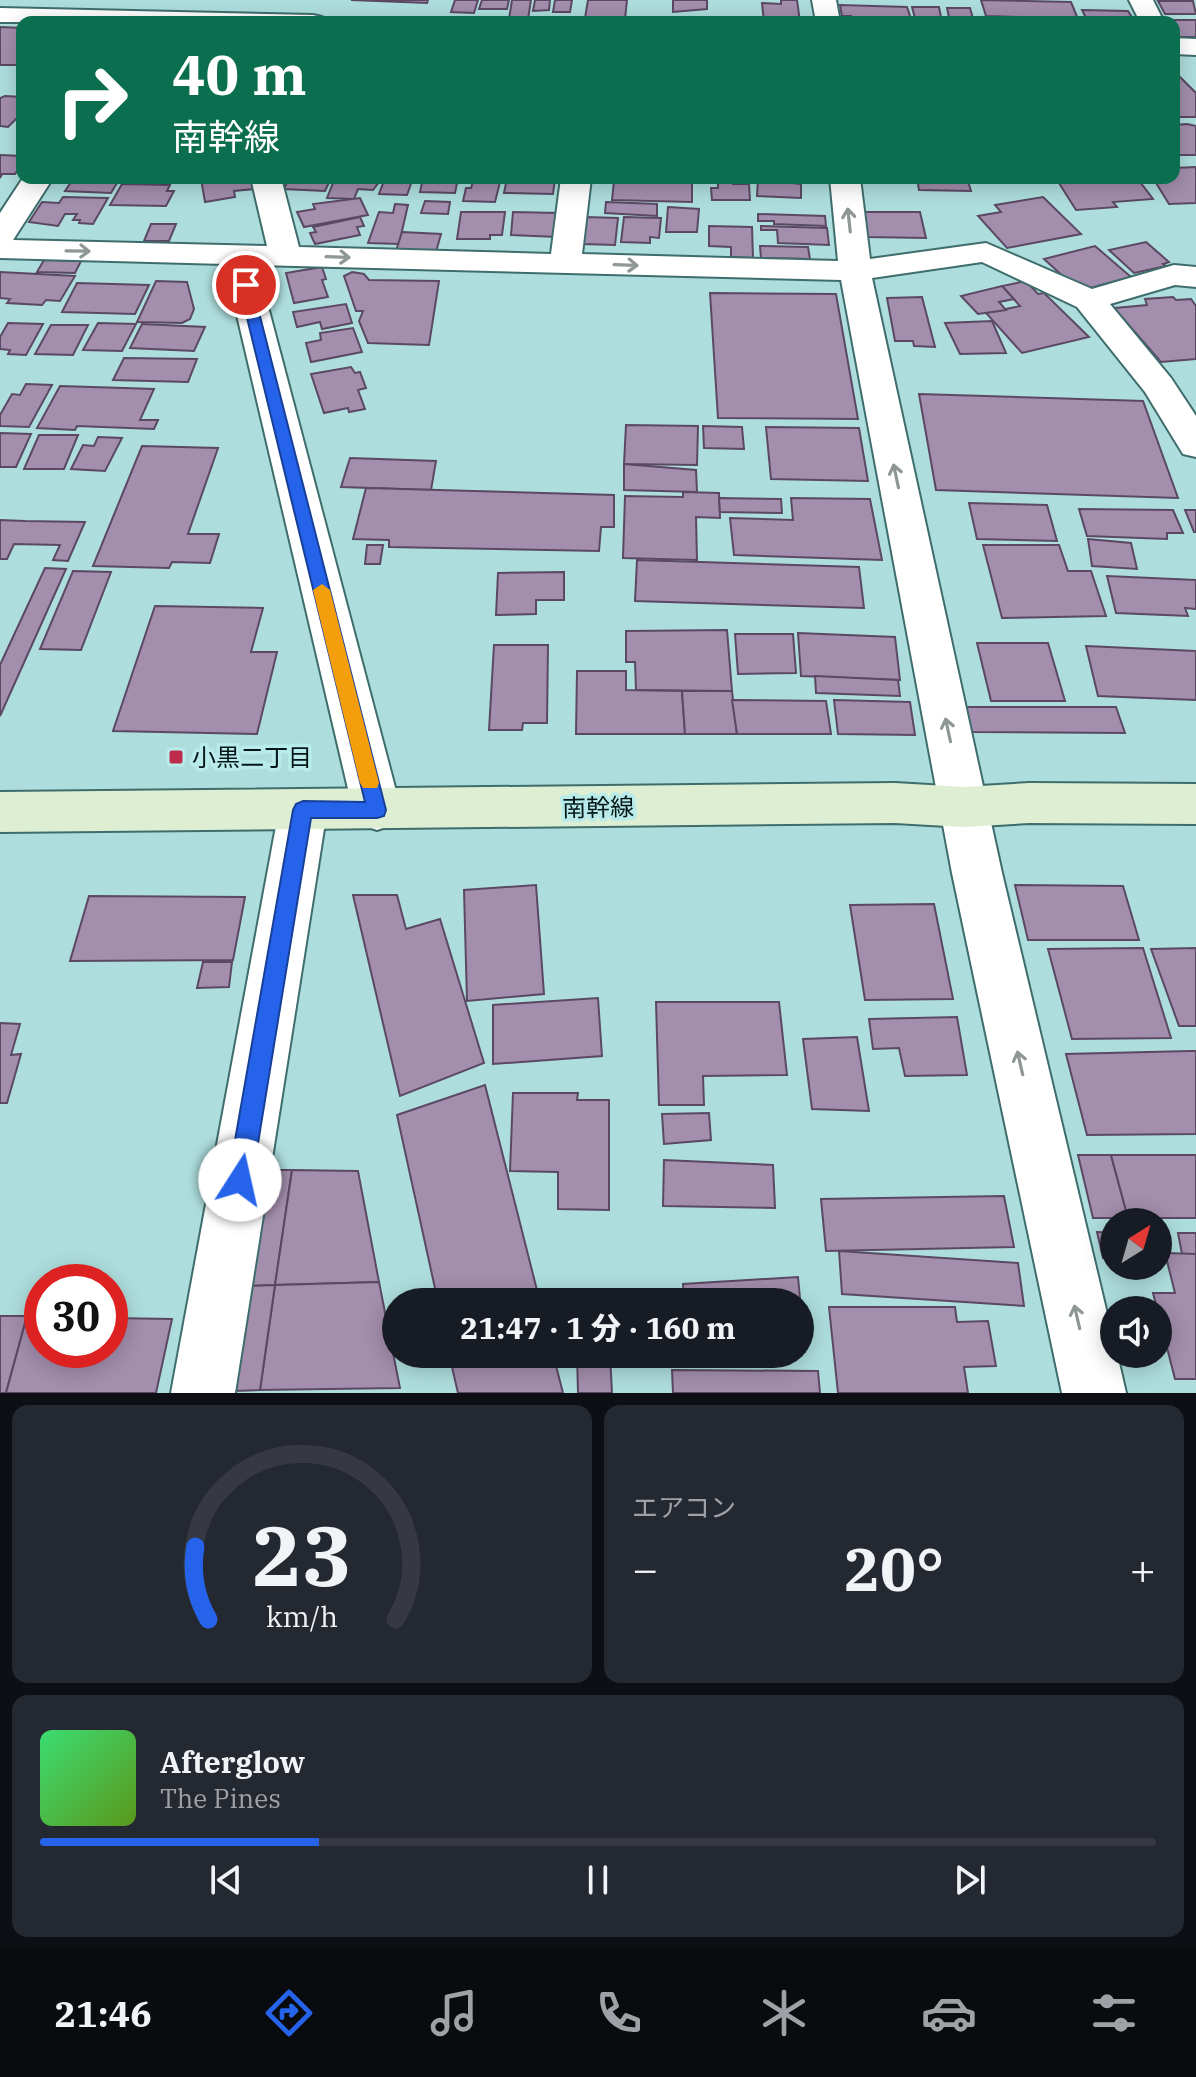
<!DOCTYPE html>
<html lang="ja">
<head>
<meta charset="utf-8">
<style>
	body { margin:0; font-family:"IBM Plex Serif","Noto Sans JP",serif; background:#242831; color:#f1f3f6; height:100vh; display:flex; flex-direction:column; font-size:30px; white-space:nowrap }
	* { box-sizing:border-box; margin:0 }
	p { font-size:26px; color:#9ea1a6 }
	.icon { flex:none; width:44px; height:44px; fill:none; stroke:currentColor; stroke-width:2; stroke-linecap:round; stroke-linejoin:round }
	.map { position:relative; height:1393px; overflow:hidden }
	.details { display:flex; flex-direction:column; gap:12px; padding:12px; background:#0d0f14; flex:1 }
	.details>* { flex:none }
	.top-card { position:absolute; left:16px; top:16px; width:1164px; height:168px; border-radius:16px; box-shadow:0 4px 20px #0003; background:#0b6e4f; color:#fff; overflow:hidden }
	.needle { width:52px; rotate:37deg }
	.tools { position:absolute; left:1100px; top:1208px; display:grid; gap:16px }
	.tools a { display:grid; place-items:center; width:72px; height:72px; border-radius:50%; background:#171b24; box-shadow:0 4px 20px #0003; font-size:40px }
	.speed { position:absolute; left:24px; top:1264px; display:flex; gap:16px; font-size:40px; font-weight:700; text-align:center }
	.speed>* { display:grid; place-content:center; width:104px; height:104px; border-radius:50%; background:#171b24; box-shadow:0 4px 20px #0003; line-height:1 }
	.speed .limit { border:12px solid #d22; background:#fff; color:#111 }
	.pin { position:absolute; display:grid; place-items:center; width:68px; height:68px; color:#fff; margin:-34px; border:4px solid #fff; border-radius:50%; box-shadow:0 2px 8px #0007 }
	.me { position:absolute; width:88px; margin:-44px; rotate:10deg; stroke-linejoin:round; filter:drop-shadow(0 0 6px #0008) }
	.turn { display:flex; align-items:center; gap:28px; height:168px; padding:0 24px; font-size:36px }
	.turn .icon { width:104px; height:104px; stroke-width:2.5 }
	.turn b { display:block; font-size:56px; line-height:68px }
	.big { font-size:60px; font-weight:800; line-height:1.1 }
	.details .card { flex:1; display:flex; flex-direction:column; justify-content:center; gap:12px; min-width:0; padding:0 28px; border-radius:16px; background:#242831 }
	.details .dial { align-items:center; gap:0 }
	.dial svg { height:208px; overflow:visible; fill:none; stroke:#363941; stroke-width:7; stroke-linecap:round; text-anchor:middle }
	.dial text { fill:#f1f3f6; stroke:none }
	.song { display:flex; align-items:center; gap:24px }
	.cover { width:96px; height:96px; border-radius:12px; background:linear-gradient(135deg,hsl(140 70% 55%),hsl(90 70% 35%)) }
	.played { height:8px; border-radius:4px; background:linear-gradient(90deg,#2563eb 25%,#363941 25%) }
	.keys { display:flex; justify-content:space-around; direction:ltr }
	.heat { display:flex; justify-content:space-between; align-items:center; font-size:44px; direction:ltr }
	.details .tiles { flex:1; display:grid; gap:12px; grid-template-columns:1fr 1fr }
	.card:last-child { grid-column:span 2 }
	.trip { position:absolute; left:382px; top:1288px; width:432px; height:80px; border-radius:40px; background:#171b24; box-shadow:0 4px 20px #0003; font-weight:800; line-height:80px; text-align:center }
	.tab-bar { display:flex; height:128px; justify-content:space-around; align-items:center; background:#090b0e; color:#9ea1a6 }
	.tab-bar .icon { width:56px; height:56px }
	.tab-bar .current { color:#2563eb }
	.tab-bar b { font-size:36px; color:#f1f3f6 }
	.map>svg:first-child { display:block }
</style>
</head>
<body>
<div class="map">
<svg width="1196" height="1393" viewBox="0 0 1196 1393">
	<rect width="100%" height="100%" fill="#addedd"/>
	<g fill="#a38ead" stroke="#5b4964" stroke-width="2">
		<polygon points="351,0 428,0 427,3"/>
		<polygon points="455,0 478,0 474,13 451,12"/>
		<polygon points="482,0 509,0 507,9 479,9"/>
		<polygon points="512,0 531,0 528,19 509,19"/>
		<polygon points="535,0 550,0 549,10 533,11"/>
		<polygon points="555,0 572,0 570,12 553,12"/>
		<polygon points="588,0 627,0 625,19 585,18"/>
		<polygon points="673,0 707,0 707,9 673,12"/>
		<polygon points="781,0 797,0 800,22 764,22 762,3 781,4"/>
		<polygon points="981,0 1071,2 1078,19 986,16"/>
		<polygon points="1158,1 1193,1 1196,14 1165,14"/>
		<polygon points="840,5 907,7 912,22 851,21 851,16 842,16"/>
		<polygon points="912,7 939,7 942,22 916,22"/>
		<polygon points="947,8 970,8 974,22 950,22"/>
		<polygon points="1082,10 1128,11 1135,22 1088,22"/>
		<polygon points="979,18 1026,19 1027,22 980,22"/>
		<polygon points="1164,20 1196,20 1196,37 1174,37 1174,22"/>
		<polygon points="0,27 22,28 22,65 0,65"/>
		<polygon points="1174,71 1196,93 1196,117 1174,117"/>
		<polygon points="5,96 22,97 22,113 8,127 0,126 0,98"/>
		<polygon points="1187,124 1196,126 1196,155 1174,155 1174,125"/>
		<polygon points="0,155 22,156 22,164 15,174 2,174 0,178"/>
		<polygon points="1196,167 1196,203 1169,204 1153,178 1174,178 1174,168"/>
		<polygon points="63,178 120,178 111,193 65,191 71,182 61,181"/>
		<polygon points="252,178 254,189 234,191 235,197 205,202 201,179"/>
		<polygon points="289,178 331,178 325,191 284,189"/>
		<polygon points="335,178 382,178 373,190 358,189 354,199 327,198"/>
		<polygon points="385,178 413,178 407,195 379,194"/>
		<polygon points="423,178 458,178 455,193 420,192"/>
		<polygon points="474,178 501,178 495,202 463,201 466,188 471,188"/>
		<polygon points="507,178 555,178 553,194 504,193"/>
		<polygon points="917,178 967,178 971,191 919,190"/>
		<polygon points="1066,178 1137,178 1153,199 1113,202 1117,207 1076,210 1059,183 1070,183"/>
		<polygon points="718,179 732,180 733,184 749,184 750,200 712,200 711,188 718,188"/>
		<polygon points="758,179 801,184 801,198 757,196"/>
		<polygon points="614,181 692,183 692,202 612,200"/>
		<polygon points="122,184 170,185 167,191 174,191 166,206 110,205"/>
		<polygon points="63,197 108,198 93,224 79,223 80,220 73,220 77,214 65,214 58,226 29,222 42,202 59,203"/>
		<polygon points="1043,197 1081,234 1007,248 978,216 1001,212 995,205"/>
		<polygon points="360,198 368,215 304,227 297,212 315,209 313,204"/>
		<polygon points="425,201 450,202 448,214 421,213"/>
		<polygon points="606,202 657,204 657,216 605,213"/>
		<polygon points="395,204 408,205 399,244 368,243 379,212 393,213"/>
		<polygon points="668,207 699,209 697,232 666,232"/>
		<polygon points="461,212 505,212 502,235 490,235 490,239 457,239"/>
		<polygon points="513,212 559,213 557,237 511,235"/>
		<polygon points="860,212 920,212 926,238 866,237"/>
		<polygon points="758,214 825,216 826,226 774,224 774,221 758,221"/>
		<polygon points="360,217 364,226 357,227 360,235 315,244 310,233 316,232 313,227"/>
		<polygon points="586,217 618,218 615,245 583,244"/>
		<polygon points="624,217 661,218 659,238 650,237 650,243 621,242"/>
		<polygon points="151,224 176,224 169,241 144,241"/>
		<polygon points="709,226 752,227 753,258 731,257 731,247 709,246"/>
		<polygon points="761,226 827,228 829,245 778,243 777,230 761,230"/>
		<polygon points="402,232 441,234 436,252 396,251"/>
		<polygon points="1146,242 1169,262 1163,264 1166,266 1134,273 1109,250"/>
		<polygon points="760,246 808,247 810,259 761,258"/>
		<polygon points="1095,246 1131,277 1079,291 1044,259"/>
		<polygon points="44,260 81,261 75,273 37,272"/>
		<polygon points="322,267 326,279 322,280 328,297 294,303 286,273"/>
		<polygon points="0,272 75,276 60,301 46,300 42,305 7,303 10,299 0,298"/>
		<polygon points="352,272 364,274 369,280 439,281 429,345 368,343 359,321 363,311 356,311 344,276"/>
		<polygon points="156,281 187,282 194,309 190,319 182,323 137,322"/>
		<polygon points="1026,281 1038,294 1044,293 1089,337 1022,353 986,313 1020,306 1002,286"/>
		<polygon points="77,283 149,285 135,314 62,312"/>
		<polygon points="1002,286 1014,299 999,302 1006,310 978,314 961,296"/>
		<polygon points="710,293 836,294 858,419 718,418"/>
		<polygon points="922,297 935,347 914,346 913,341 895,341 887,298"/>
		<polygon points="1173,297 1176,300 1191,299 1196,306 1196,359 1161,362 1114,308 1147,305 1145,299"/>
		<polygon points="346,304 352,323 322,329 320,322 297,327 293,312"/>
		<polygon points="992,321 1006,353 960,354 945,323"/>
		<polygon points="8,323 43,324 26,355 8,354 10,350 0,349 0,337"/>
		<polygon points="98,323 136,324 122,351 83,350"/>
		<polygon points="142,324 205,327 194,351 130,348"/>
		<polygon points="51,325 88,325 73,355 35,354"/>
		<polygon points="353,328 362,352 311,362 306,343 321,340 320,333"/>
		<polygon points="124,358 197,359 188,382 113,380"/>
		<polygon points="351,367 355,373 360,372 366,388 358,390 365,409 349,412 348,408 324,413 311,374"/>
		<polygon points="26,384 52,385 29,427 0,426 0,415 12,394 20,395"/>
		<polygon points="60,386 154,389 140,420 158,420 154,429 77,426 75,430 37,428"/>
		<polygon points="919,394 1143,401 1178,498 936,490"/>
		<polygon points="626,425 698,426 697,465 624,464"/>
		<polygon points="703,426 742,427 744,449 704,448"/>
		<polygon points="766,427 859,428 868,481 771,479"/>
		<polygon points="0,433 31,434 16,467 0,467"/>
		<polygon points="39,435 78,435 64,469 24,469"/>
		<polygon points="98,437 122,438 105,471 71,469 83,445 94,446"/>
		<polygon points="142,446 218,448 188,534 219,534 210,563 172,562 169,568 93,566"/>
		<polygon points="350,458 436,461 431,490 341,487"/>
		<polygon points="624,464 696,470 697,492 624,490"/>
		<polygon points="366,488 614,495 614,527 601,527 599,551 389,547 389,540 353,539"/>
		<polygon points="683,492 719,493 720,518 696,517 697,560 623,558 625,496 683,497"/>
		<polygon points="719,498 781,499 782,513 720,512"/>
		<polygon points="791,498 870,499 882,560 734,555 730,518 793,520"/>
		<polygon points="969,503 1047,505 1057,541 977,539"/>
		<polygon points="1079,509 1173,510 1183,533 1167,533 1167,539 1087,536"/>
		<polygon points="1185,510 1196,510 1196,532 1194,532"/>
		<polygon points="0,520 25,521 85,522 68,561 53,560 60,545 14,544 7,559 0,559"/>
		<polygon points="1088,539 1131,543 1137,569 1092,566"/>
		<polygon points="367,545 383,545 380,564 365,564"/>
		<polygon points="983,545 1059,545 1068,571 1091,571 1106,616 1002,618"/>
		<polygon points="637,560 859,567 864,608 635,601"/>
		<polygon points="45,568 66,569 0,716 0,665"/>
		<polygon points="73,571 111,572 81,650 40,649"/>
		<polygon points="564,572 564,600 536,600 536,614 496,615 498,573"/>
		<polygon points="1107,576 1196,580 1196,609 1185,608 1188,616 1116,613"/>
		<polygon points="155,606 263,608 251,652 277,652 257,734 113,731"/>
		<polygon points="727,630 732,691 636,690 635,662 626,662 626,631"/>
		<polygon points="798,633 895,637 900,680 801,676"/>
		<polygon points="735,634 793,634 796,673 738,674"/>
		<polygon points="977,643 1048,643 1065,701 991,701"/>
		<polygon points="494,645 548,645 547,723 523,723 522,730 489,730"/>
		<polygon points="1086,646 1196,651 1196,700 1098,696"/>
		<polygon points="577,671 626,671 626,690 682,691 685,734 576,734"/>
		<polygon points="815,676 898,680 900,696 816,693"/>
		<polygon points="682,691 732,691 737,734 685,734"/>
		<polygon points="732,700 826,701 831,734 737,734"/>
		<polygon points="834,700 910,702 915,735 838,734"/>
		<polygon points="966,707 1116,707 1125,733 972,732"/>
		<polygon points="536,885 544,994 467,1001 464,890"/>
		<polygon points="1015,885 1123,886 1139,940 1028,940"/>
		<polygon points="353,895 397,895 406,929 440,919 484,1063 400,1096"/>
		<polygon points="89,896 245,897 233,960 70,961"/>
		<polygon points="934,904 953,999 865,1000 850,905"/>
		<polygon points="1143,948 1171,1038 1072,1039 1048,949"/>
		<polygon points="1196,948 1196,1026 1179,1026 1151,949"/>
		<polygon points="203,962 232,962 229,987 197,988"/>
		<polygon points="598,998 602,1056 493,1064 493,1005"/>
		<polygon points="656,1002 779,1002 787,1075 703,1076 704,1105 659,1105"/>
		<polygon points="957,1017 967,1075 905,1076 899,1048 873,1049 869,1019"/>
		<polygon points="0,1023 20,1024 11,1055 21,1054 7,1103 0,1103"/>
		<polygon points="857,1037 869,1111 812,1109 803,1039"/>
		<polygon points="1190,1051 1196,1051 1196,1134 1087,1135 1066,1054"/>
		<polygon points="485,1085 540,1302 438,1302 397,1115"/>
		<polygon points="513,1093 578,1093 577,1100 609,1100 609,1210 558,1209 558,1172 510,1171"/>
		<polygon points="709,1113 711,1140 664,1144 662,1114"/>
		<polygon points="1078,1155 1111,1155 1128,1218 1093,1218"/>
		<polygon points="1111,1155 1196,1155 1196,1218 1128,1218"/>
		<polygon points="664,1160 773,1165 775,1208 663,1206"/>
		<polygon points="267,1170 292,1170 275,1285 250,1286"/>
		<polygon points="292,1170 358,1171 379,1282 275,1285"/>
		<polygon points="1004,1196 1014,1247 826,1251 821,1199"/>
		<polygon points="1097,1232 1114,1233 1114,1258 1103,1258"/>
		<polygon points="1178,1233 1196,1233 1196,1254 1182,1254"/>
		<polygon points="839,1251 1018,1263 1024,1306 842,1294"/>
		<polygon points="1165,1253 1196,1254 1196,1379 1175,1379 1153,1293 1175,1293"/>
		<polygon points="798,1277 805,1352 800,1352 800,1302 684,1302 683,1284"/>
		<polygon points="379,1282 400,1388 260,1390 275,1285"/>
		<polygon points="275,1285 260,1390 234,1391 250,1286"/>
		<polygon points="829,1307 955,1307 957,1322 988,1321 996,1366 964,1367 968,1393 838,1393"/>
		<polygon points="0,1316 27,1316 6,1393 0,1393"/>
		<polygon points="27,1316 42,1316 42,1350 110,1350 110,1318 172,1319 156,1393 6,1393"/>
		<polygon points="449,1354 553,1354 563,1393 458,1393"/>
		<polygon points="577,1354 610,1354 612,1393 578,1393"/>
		<polygon points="672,1370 818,1371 820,1393 673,1393"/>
	</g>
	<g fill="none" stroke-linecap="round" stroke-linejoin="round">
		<defs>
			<g id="minor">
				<polygon points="812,0 836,0 840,22 816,22"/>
				<polygon points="1129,0 1153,0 1164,22 1140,22"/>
				<polygon points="0,8 313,15 322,17 325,22 0,22"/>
				<polygon points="1174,38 1196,39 1196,55 1174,54"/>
				<polygon points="23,178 53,178 13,240 267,246 251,178 281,178 299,247 551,254 561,178 591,178 582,254 838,261 830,178 860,178 870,259 986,243 1092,289 1174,265 1196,267 1196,287 1175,285 1110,304 1171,378 1196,416 1196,457 1183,454 1145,392 1077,307 982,262 872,278 1002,873 1114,1343 1114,1354 1117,1354 1126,1393 1062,1393 952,873 841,280 257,265 401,810 394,824 377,830 360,824 353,810 225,264 0,258 0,213"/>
				<polygon points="303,790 320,796 327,810 235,1393 171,1393 279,810 286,796"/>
			</g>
			<polygon id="secondary" points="895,783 964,787 1029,783 1196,784 1196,824 1029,823 964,827 895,823 0,832 0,792"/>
		</defs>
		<use href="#minor" stroke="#3f6d6c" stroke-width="4"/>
		<use href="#secondary" stroke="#3f6d6c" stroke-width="4"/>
		<use href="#minor" fill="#fff" fill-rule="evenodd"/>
		<use href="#secondary" fill="#ddeed3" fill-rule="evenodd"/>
	</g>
	<defs><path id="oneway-shaft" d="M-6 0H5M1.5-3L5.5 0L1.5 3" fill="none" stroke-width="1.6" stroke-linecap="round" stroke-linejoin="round" transform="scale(2)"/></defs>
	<g stroke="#8e9696">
		<use href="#oneway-shaft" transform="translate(849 220) rotate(-96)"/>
		<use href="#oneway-shaft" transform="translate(78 251) rotate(1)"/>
		<use href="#oneway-shaft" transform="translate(338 257) rotate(2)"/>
		<use href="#oneway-shaft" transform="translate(626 265) rotate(2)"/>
		<use href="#oneway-shaft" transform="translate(896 476) rotate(-102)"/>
		<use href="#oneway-shaft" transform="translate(948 730) rotate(-102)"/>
		<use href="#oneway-shaft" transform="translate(1020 1063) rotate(-103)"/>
		<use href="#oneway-shaft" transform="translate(1077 1317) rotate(-103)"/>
	</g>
	<polygon fill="#2563eb" stroke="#184099" stroke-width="2" points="246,281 252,285 386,810 384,816 377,818 311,818 252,1180 248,1188 240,1192 232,1188 228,1180 293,810 296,804 303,801 365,802 239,285"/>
	<polygon fill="#f59e0b" points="322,584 330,590 379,783 377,788 363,788 360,783 313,590"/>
	<rect fill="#bd2c4a" stroke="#b9ebea" stroke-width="3" x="168" y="749" width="16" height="16" rx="4"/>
	<g text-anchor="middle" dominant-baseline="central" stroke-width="7" stroke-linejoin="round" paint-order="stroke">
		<g font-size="24" fill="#041616" stroke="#b9ebea" text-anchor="start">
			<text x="192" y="757">小黒二丁目</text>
		</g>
		<g font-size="24" fill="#041616" stroke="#b9ebea">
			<text transform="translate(598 807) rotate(-1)">南幹線</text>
		</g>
	</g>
</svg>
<div class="tools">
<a><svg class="needle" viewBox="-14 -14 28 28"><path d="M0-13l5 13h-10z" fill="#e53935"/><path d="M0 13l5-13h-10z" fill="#9ea1a6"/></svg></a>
<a><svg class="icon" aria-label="sound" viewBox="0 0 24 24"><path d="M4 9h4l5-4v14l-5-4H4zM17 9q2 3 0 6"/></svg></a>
</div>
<div class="speed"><div class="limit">30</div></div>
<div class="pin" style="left:246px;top:285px;background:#d93025"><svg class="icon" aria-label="arrive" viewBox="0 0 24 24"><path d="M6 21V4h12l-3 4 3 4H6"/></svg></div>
<svg class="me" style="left:240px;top:1180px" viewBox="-20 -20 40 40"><circle r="19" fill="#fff"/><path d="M0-13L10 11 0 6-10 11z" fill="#2563eb"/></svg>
<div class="trip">21:47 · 1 分 · 160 m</div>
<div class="top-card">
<div class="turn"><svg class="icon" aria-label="right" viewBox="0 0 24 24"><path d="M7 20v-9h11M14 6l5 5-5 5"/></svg><div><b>40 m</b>南幹線</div></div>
</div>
</div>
<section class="details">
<div class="tiles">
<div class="card dial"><svg viewBox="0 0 100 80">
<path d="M14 69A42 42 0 1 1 86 69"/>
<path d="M14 69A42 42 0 0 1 9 41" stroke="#2563eb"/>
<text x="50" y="56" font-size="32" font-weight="700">23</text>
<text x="50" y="72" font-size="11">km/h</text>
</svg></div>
<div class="card"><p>エアコン</p>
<div class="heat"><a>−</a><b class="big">20°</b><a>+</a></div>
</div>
<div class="card">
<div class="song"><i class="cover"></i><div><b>Afterglow</b><p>The Pines</p></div></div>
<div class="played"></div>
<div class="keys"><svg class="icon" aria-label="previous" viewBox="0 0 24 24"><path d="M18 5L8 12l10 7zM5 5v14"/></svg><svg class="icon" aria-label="pause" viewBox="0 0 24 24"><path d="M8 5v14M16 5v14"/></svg><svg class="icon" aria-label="next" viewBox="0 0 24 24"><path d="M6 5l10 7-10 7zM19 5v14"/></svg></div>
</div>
</div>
</section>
<nav class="tab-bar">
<b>21:46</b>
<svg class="icon current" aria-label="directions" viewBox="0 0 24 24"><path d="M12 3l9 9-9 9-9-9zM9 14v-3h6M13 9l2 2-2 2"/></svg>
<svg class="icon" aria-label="music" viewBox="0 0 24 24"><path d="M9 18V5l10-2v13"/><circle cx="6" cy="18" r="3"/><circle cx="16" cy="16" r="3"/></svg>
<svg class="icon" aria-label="phone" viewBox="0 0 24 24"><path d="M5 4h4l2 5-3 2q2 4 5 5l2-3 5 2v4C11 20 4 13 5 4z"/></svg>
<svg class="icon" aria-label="climate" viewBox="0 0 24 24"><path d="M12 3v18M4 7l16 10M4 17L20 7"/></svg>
<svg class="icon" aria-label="car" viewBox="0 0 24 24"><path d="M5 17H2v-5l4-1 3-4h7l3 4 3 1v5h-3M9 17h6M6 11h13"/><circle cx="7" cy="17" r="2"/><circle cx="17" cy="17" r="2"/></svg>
<svg class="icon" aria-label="filters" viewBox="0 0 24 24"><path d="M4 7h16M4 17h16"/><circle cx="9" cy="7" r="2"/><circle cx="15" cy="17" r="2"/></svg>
</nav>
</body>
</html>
